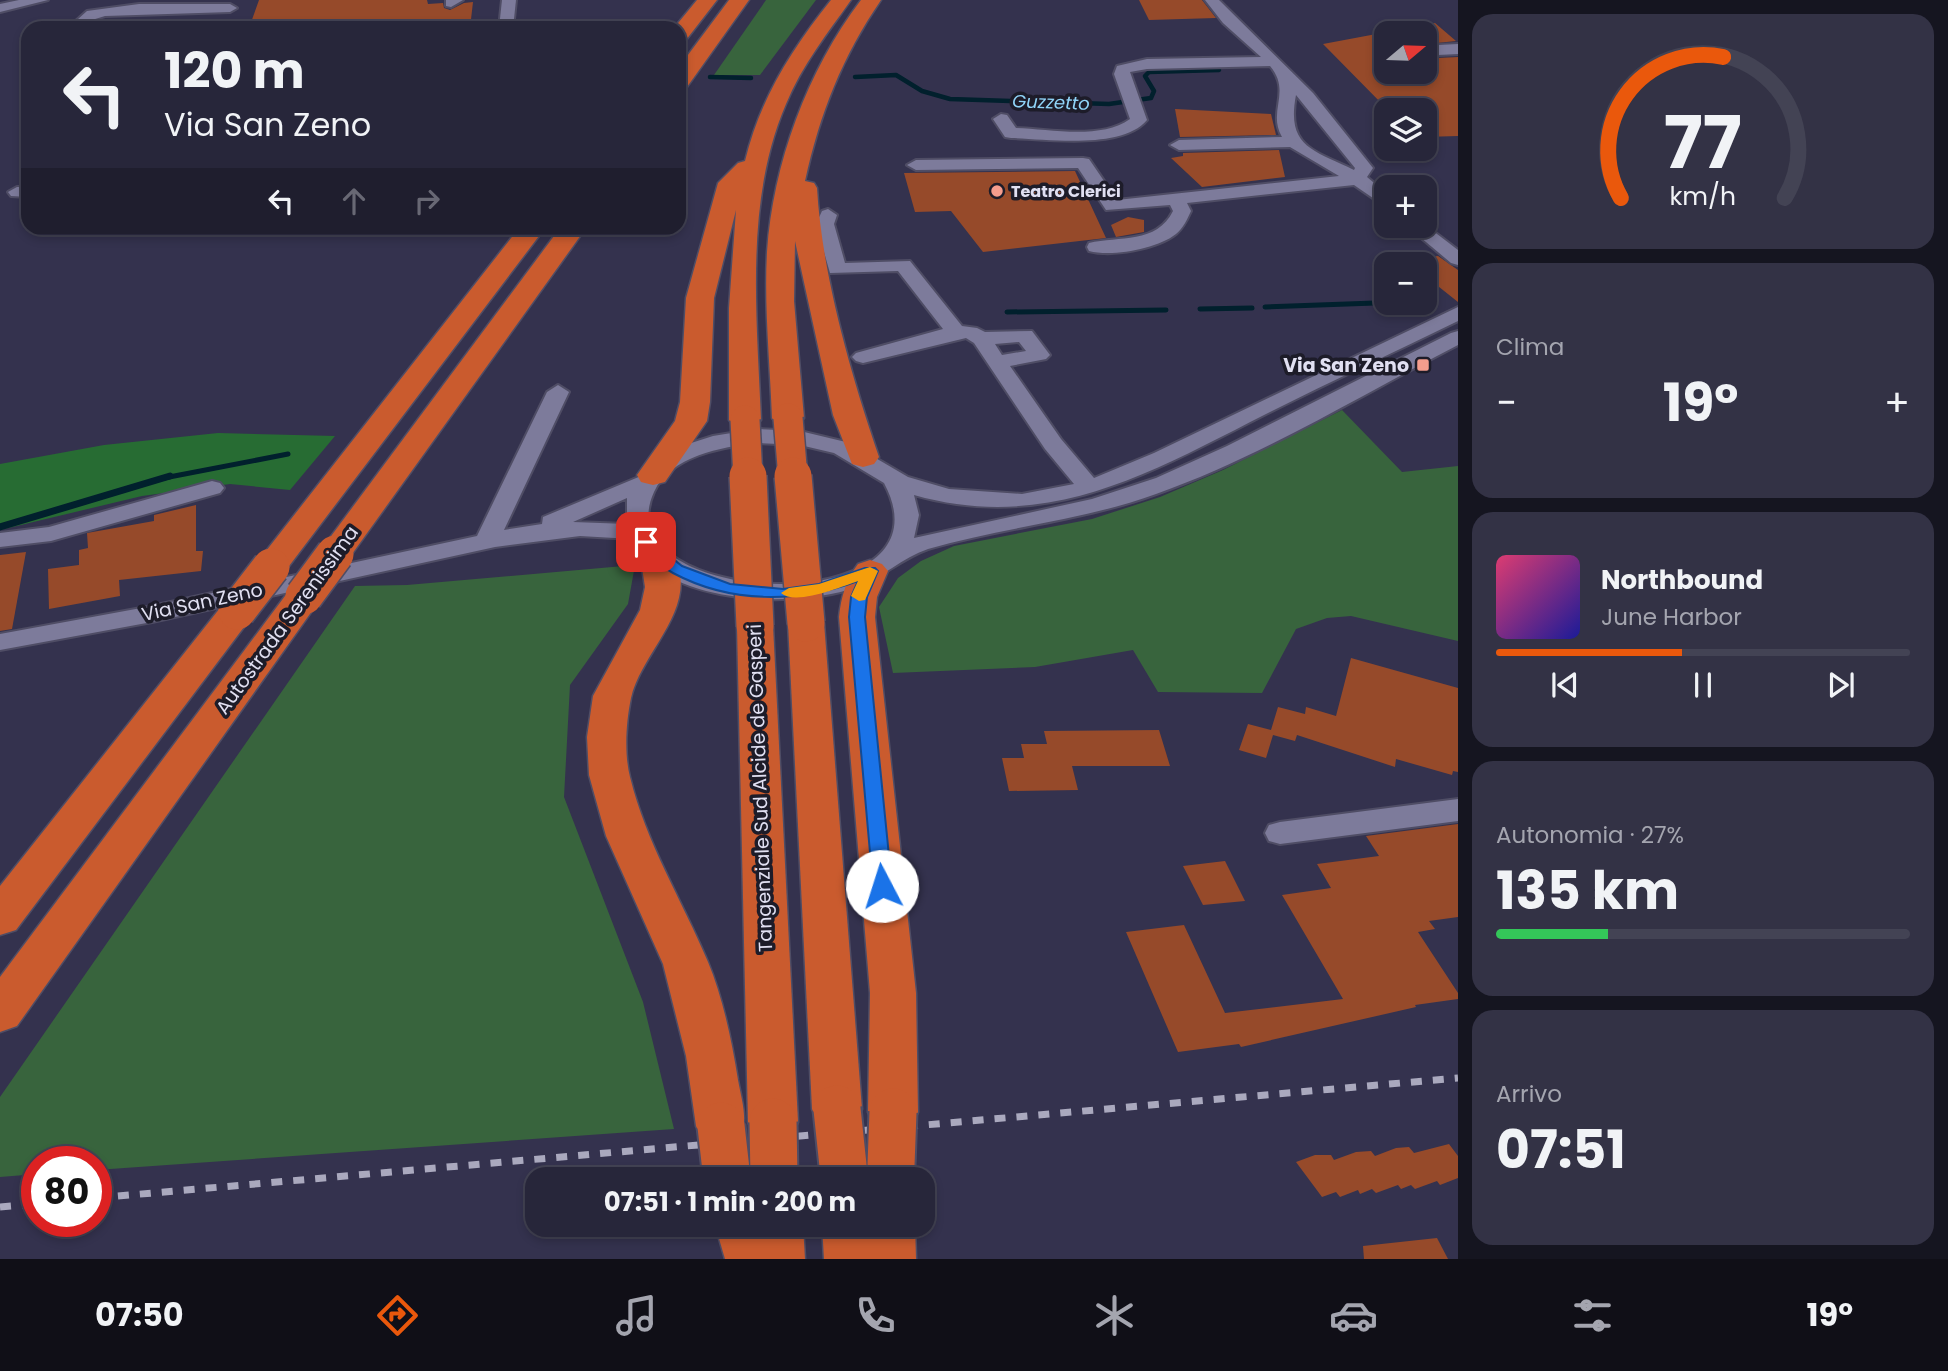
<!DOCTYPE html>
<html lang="it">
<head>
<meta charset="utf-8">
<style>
	body { margin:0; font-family:Poppins,sans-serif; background:#333245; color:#f1f3f6; height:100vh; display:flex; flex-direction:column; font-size:26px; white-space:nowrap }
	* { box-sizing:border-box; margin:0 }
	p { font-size:23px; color:#a4a5af }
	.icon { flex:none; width:38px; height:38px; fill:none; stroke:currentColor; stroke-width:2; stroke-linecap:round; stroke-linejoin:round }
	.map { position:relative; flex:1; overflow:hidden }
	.sheet { display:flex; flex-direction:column; gap:14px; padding:14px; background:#151520; width:490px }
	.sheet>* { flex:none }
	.guide { position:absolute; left:21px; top:21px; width:665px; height:214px; border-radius:21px; box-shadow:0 4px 10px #0003,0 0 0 2px #434354; background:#27263a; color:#f1f3f6; overflow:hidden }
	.needle { width:46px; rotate:71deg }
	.fabs { position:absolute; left:1374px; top:21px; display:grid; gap:14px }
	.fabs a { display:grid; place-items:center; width:63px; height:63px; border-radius:14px; background:#27263a; box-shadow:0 4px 10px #0003,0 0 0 2px #434354; font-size:35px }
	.speed { position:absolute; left:21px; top:1146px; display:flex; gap:14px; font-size:35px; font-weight:700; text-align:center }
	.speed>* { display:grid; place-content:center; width:91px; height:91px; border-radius:50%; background:#27263a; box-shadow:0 4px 10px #0003,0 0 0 2px #434354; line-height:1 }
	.speed .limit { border:10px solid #d22; background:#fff; color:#111 }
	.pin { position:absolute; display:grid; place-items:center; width:60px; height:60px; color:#fff; margin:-30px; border-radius:14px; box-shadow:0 4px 10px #0006 }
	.me { position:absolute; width:77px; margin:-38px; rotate:355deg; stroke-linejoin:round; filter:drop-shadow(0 0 5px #0008) }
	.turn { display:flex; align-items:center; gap:24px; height:147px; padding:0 28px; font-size:32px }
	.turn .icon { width:91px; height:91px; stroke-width:2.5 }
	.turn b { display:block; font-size:49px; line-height:60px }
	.lanes { display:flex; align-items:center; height:66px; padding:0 28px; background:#0003; justify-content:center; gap:35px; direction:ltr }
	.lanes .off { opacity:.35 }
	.big { font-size:52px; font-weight:700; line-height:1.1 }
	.sheet .tile { flex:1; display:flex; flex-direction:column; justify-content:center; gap:10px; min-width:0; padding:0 24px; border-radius:21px; background:#333245 }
	.sheet .dial { align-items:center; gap:0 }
	.dial svg { height:182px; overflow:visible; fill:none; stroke:#434354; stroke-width:7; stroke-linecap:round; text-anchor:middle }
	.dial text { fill:#f1f3f6; stroke:none }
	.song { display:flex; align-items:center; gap:21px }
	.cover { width:84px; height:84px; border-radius:10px; background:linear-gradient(135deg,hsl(340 70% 55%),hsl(240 70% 35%)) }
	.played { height:7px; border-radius:4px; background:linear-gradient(90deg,#ea580c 45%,#434354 45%) }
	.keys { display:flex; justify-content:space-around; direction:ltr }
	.heat { display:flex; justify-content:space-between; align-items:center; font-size:38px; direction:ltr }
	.charge { height:10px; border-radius:5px; background:linear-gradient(90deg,#34c759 27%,#434354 0) }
	.trip { position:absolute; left:525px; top:1167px; width:410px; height:70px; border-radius:21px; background:#27263a; box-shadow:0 4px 10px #0003,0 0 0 2px #434354; font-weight:700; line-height:70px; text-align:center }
	.tabs { display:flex; height:112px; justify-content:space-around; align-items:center; background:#100f17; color:#a4a5af }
	.tabs .icon { width:49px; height:49px }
	.tabs .selected { color:#ea580c }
	.tabs b { font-size:32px; color:#f1f3f6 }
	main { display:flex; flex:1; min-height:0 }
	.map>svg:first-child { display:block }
</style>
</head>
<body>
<main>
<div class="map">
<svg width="1458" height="1259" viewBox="0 0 1458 1259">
	<rect width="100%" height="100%" fill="#34324e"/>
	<g fill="#38643d">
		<polygon points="766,0 816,0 760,75 714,75"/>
		<polygon points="1342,410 1402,472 1458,466 1458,641 1351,616 1327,618 1296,629 1262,693 1158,692 1133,650 1035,667 893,673 879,607 898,578 921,561 954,546 1092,519 1160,497 1223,470"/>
		<polygon points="635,565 628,604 570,685 564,797 643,1002 674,1129 96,1170 96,1162 37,1162 37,1174 0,1177 0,1097 355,586 407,585"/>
	</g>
	<polygon fill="#276c33" points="218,433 335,436 290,490 230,484 142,496 0,530 0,464 104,445"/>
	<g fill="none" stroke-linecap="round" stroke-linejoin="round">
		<g stroke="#01202d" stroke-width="4.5">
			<polyline points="710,77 751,78"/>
			<polyline points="855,77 896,75 922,91 950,99 1109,104 1151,98 1154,91 1145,76 1149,72 1219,70"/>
		</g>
		<g stroke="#01202d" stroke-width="5">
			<polyline points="475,234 480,228"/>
			<polyline points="1265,307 1375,303"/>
			<polyline points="1200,309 1252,308"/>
			<polyline points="1007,312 1166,310"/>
			<polyline points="164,478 288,454"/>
		</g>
		<polyline stroke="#01202d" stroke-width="7" points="0,527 170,476"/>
	</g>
	<g fill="#964a2a" fill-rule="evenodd">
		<polygon points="259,0 427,0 428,4 443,3 444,8 450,10 464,3 473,2 470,28 249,28"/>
		<polygon points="1139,0 1202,0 1216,18 1149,20"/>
		<path d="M1435,23L1456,41L1437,43L1428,51L1438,58L1458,57V136L1424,137V110H1388L1323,44ZM1386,33H1424V72H1386Z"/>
		<polygon points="1175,109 1271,114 1276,135 1180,137"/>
		<polygon points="1279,150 1285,177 1202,187 1171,158 1183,156 1183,153"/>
		<polygon points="1075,171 1106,238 983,252 951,211 915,212 904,173"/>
		<polygon points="1128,217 1144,220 1144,232 1116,237 1111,225"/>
		<polygon points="1438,256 1458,270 1458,302 1424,275 1424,264 1411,264 1406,260"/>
		<polygon points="196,505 196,551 203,551 201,571 119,580 120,596 49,609 48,569 79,565 79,550 88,548 87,533 154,521 154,515"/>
		<polygon points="26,552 12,629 0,631 0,555"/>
		<polygon points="1351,658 1458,688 1458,772 1453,771 1452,775 1396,759 1395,767 1297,735 1295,741 1273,735 1266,758 1239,750 1248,724 1271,730 1278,707 1305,714 1306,707 1336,716"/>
		<polygon points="1159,730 1170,766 1072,766 1078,790 1009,791 1002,758 1024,758 1021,744 1047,744 1044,731"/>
		<polygon points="1458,824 1458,917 1429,921 1435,929 1418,932 1458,993 1458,999 1415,1005 1416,1007 1241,1047 1239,1044 1178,1052 1126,932 1184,925 1225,1013 1343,999 1282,895 1331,888 1317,864 1379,856 1366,836"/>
		<polygon points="1225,861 1245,901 1203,905 1183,866"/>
		<polygon points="1449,1144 1458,1156 1458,1178 1440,1185 1437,1181 1415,1189 1411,1185 1401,1189 1398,1185 1376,1193 1372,1189 1360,1194 1358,1190 1340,1197 1336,1192 1322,1197 1296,1162 1315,1155 1331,1155 1334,1160 1356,1152 1371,1151 1375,1156 1396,1148 1409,1147 1414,1153"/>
		<polygon points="1437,1238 1448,1259 1364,1259 1363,1246"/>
	</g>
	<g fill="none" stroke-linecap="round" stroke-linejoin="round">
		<defs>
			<g id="minor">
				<polygon points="19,0 48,0 0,12 0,4"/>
				<polygon points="446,0 463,0 451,7 446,6"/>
				<polygon points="502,0 516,0 513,28 499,28"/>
				<path d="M1205,0H1219L1313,93L1373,168L1367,177L1386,193V207L1354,185L1187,203L1191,211C1187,220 1183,228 1176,234C1157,249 1112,257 1089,251L1087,247L1089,243C1119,236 1157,244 1173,211L1170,205L1106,210L1078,168L916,170L907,165L916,160L1083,158L1089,159L1117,200L1339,176L1290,147L1179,150L1170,145L1179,140L1282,137C1267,111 1292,92 1270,66L1147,69L1130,72L1147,120C1122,150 1047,139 1011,138L1005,137L993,119L1001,114L1007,115L1016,128C1050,129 1101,140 1130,119L1114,74L1117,66L1147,59L1261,57L1223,23ZM1296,95L1355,168L1354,170C1313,150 1286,147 1296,95Z"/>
				<polygon points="139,4 230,4 237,8 230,12 105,16 92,20 83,28 68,28 87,11"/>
				<polygon points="1458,44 1458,54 1438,55 1430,50 1438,45"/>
				<polygon points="17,187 28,187 28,197 11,196 8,192"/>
				<path d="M828,209L837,215L834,224L845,263L910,261L962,326L977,328L985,332L1032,331L1050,355L1046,359L1010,366L1061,439L1094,478L1154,453L1458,307V321C1394,352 1330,382 1266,414C1150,473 1048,533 914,495L919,515L914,538L1092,499L1156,478L1227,446L1451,333L1458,331V345C1359,396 1261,457 1156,494C1082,521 1003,527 928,549C902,558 883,577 857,587C801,607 693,605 647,561C641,555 637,546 632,539L580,536L495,547L152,622L0,650V634L152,606L477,536L547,392L558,385L569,392L504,530L542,524L543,517L641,476L659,459L685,445L713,436L756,429L800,431L850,443L908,477L949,489L1022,494L1074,484L1045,449L974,343L966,338L863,363L856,361L852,357L856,353L943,329L898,271L830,273L816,224L822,211ZM1019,342L1026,351L1002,355L995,344ZM756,443L800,445L834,453L884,483C960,624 600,608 654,492C670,456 722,447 756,443ZM627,498V524L573,522Z"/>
				<polygon points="1424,224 1458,250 1458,265 1451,263 1407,226"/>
				<polygon points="212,481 220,483 224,488 220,493 51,541 0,547 0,533 49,527"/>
				<polygon points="1458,799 1458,821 1280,844 1269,841 1265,833 1269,825 1280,822"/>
			</g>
			<g id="highway">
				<polygon points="697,0 717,0 686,40 679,42 679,28 674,28"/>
				<polygon points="729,0 749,0 687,87 679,89 679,67"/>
				<path d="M831,0H851C827,34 802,65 786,104C744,201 757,317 761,420L756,427L745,429L734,427L729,420V308L736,210L714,298L710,402L707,421L665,482L653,485L641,482L637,475L675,421L680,402L686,298L718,183L738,163L745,161C760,99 791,50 831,0Z"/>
				<path d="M861,0H881C842,57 820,113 805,181L814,183L817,188C822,275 851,375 879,457L874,464L863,467L852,464L833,415L795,241L794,301L804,418L799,425L788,427L777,425L772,418C770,363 764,307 767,252C773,164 807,71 861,0Z"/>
				<polygon points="519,228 545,228 283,574 271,578 259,574 253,567 259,560"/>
				<polygon points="560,228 586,228 347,561 335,564 323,561 318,554 323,547"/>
				<path d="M657,545L669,548C707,602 642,649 631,698C626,722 624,753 630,777C646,843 682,900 708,962C723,998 732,1042 738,1080C742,1102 749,1121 739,1141L721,1147L703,1141L696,1126L686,1056L663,964L606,836L589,775L587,737L593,696L640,610L645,587L640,555L645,548Z"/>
				<path d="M870,560L882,564L888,571L877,597L875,617L916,993L918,1112L911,1127L893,1133L875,1127L868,1112L870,993L839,617C841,597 846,580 858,564Z"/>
				<polygon points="304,585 317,588 322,596 317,604 17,1026 0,1032 0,977 291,588"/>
				<polygon points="237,600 250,603 255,611 250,619 16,930 0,935 0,886 224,603"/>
				<polygon points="806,612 819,615 824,623 862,1109 855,1124 837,1130 819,1124 812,1109 788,623 793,615"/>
				<polygon points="755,614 768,618 773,626 798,1122 791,1137 773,1143 755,1137 748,1122 737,626 742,618"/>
				<polygon points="715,1225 803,1225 805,1259 725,1259"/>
				<polygon points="822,1225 915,1225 916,1259 824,1259"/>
			</g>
		</defs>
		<use href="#minor" stroke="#4f4d65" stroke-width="4"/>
		<use href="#highway" stroke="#4f4d65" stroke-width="3"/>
		<use href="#minor" fill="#7d7b9b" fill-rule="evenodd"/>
		<use href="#highway" fill="#ca5b2e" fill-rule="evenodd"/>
		<g stroke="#aaa9be" stroke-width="7" stroke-dasharray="11 11" stroke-linecap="butt">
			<polyline points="96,1198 1458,1078"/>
			<polyline points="0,1207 37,1204"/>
		</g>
		<defs>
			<g id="highway-bridge-far2">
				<polyline points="788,418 793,478"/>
				<polyline points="745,420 748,478"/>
			</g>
			<g id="highway-bridge-far1">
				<polyline points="748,476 755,626"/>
				<polyline points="793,476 806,623"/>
				<polyline points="304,596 335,554"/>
				<polyline points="237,611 271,567"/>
			</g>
			<g id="highway-bridge">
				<polyline points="837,1109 844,1175"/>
				<polyline points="773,1122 774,1178"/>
				<polyline points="721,1126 727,1179"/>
				<polyline points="891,1165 893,1112"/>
			</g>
		</defs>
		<use href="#highway-bridge-far2" stroke="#4f4d65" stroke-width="32" stroke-linecap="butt"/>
		<use href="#highway-bridge-far1" stroke="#4f4d65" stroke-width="40" stroke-linecap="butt"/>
		<use href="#highway-bridge" stroke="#4f4d65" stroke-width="51" stroke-linecap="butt"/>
		<use href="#highway-bridge-far2" stroke="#ca5b2e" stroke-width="29"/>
		<use href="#highway-bridge-far1" stroke="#ca5b2e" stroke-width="37"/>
		<use href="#highway-bridge" stroke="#ca5b2e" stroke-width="47"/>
	</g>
	<path fill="#1a73e8" stroke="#114b97" stroke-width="2" d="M646,537L682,566L730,584L783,589L819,584L865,568H875L878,571L867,597L865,617L892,886L889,890H876L873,886L849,617L851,597L858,581C798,603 731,604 673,573C661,567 650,554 640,545L638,542Z"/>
	<path fill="#f59e0b" d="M870,567L878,571L865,600L859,601L851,596L858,581C841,587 795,606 781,593L789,588L819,584Z"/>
	<g fill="#f59d8d" stroke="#1d1c29" stroke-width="2.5">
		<circle cx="997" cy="191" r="7"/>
		<rect x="1416" y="358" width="14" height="14" rx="3.5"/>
	</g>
	<g text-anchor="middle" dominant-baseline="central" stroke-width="7" stroke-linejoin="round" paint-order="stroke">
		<g font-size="16" font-weight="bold" fill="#e1e0f2" stroke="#1d1c29" text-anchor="start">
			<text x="1011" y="191">Teatro Clerici</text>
		</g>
		<g font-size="18" font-style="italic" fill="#90d4f8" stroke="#1d1c29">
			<text transform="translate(1051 102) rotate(2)">Guzzetto</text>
		</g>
		<g font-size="19" font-weight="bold" fill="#e1e0f2" stroke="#1d1c29" text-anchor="end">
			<text x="1409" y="365">Via San Zeno</text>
		</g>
		<g font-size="19" fill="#e1e0f2" stroke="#1d1c29">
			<text transform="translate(202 602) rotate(-12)">Via San Zeno</text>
			<text transform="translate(287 620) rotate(-54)">Autostrada Serenissima</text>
			<text transform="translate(760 788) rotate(-92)">Tangenziale Sud Alcide de Gasperi</text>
		</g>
	</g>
</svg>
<div class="fabs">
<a><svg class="needle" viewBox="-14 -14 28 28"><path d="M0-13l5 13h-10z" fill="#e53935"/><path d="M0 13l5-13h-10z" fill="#a4a5af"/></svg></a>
<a><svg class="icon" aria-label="layers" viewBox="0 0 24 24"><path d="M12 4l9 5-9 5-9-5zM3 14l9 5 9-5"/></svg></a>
<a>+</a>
<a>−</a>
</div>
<div class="speed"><div class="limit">80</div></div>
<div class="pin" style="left:646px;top:542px;background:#d93025"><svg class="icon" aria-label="arrive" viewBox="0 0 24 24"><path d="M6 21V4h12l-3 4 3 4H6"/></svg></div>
<svg class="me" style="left:882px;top:886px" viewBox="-20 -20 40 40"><circle r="19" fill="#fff"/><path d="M0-13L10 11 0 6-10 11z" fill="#1a73e8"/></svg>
<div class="trip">07:51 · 1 min · 200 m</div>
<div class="guide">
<div class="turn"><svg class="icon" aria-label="left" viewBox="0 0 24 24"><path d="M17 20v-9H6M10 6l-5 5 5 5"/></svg><div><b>120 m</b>Via San Zeno</div></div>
<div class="lanes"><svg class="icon" aria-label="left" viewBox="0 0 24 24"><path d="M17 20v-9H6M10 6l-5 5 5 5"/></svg><svg class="icon off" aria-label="ahead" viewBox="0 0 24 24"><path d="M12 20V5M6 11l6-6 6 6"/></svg><svg class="icon off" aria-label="right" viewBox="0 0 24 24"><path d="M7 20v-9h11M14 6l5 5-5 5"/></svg></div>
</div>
</div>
<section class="sheet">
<div class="tile dial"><svg viewBox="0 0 100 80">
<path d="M14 69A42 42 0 1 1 86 69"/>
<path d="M14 69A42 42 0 0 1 59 7" stroke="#ea580c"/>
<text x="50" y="56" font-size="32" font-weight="700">77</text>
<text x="50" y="72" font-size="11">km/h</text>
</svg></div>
<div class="tile"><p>Clima</p>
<div class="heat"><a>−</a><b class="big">19°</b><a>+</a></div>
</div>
<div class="tile">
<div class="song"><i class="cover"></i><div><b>Northbound</b><p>June Harbor</p></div></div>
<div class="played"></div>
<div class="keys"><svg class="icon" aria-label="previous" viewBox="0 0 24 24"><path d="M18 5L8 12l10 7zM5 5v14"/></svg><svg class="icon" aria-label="pause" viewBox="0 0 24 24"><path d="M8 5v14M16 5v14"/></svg><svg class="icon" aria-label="next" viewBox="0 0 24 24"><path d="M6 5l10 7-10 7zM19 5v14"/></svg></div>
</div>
<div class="tile"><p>Autonomia · 27%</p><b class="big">135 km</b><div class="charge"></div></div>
<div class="tile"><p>Arrivo</p><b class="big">07:51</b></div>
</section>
</main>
<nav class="tabs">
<b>07:50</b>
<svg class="icon selected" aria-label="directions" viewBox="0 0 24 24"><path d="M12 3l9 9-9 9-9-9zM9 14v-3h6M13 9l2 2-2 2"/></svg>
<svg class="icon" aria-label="music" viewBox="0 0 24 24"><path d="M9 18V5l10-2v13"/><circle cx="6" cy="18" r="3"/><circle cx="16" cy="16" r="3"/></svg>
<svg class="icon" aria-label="phone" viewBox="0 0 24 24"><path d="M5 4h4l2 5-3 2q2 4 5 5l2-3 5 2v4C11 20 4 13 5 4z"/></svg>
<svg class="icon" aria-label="climate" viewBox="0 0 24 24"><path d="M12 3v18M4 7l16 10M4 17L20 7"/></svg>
<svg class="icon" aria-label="car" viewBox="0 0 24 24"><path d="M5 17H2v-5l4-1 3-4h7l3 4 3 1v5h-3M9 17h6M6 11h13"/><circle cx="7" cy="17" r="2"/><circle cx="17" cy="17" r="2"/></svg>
<svg class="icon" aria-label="filters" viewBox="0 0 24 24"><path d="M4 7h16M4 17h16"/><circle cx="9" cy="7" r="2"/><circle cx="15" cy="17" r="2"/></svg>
<b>19°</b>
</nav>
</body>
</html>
